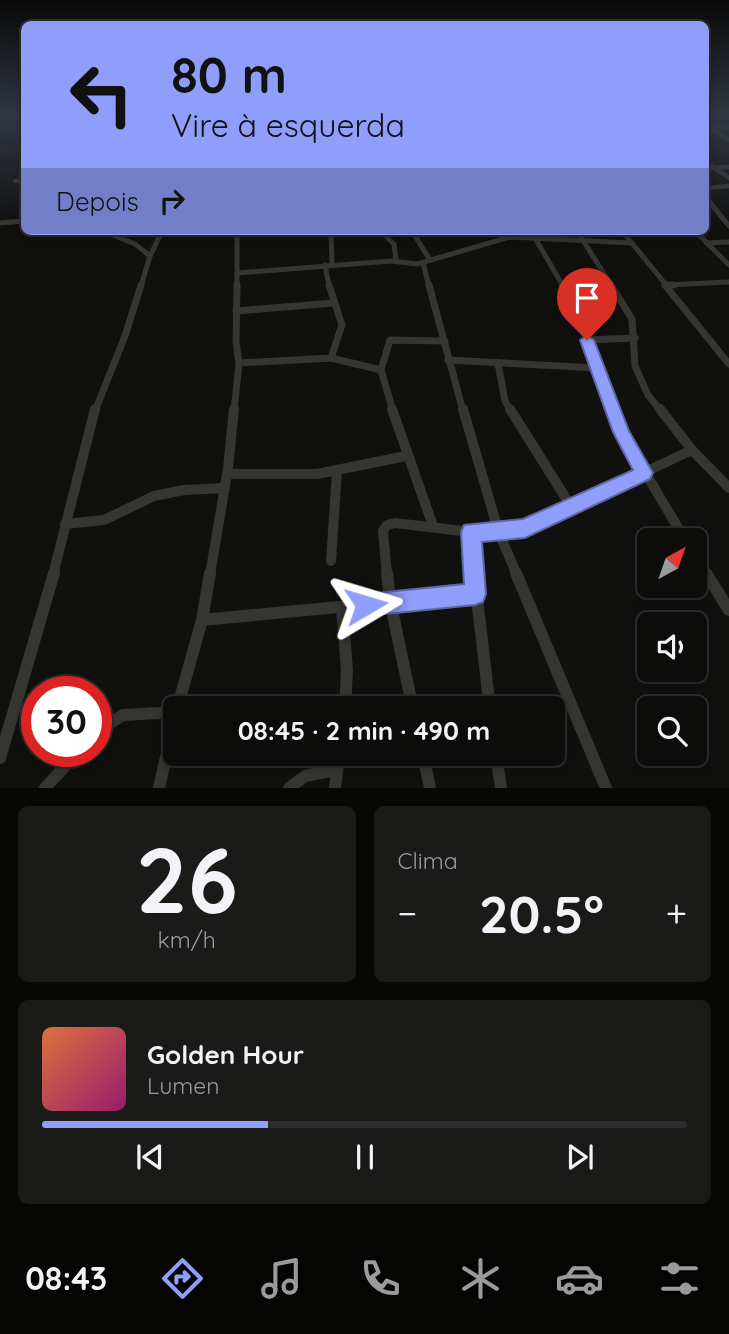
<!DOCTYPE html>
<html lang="pt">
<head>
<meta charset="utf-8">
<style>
	body { margin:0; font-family:Quicksand,sans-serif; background:#1a1a19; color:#f1f3f6; height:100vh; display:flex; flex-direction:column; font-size:26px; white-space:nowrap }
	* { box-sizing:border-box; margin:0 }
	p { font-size:23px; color:#9a9b9d }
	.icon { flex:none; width:38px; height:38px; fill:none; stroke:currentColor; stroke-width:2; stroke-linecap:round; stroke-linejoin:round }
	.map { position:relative; height:788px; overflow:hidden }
	.details { display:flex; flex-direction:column; gap:18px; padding:18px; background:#070706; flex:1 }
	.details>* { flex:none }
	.guide { position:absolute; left:21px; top:21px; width:688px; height:214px; border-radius:10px; box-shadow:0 4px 10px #0003,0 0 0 2px #2c2c2c; background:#8f9efa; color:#111; overflow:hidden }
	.needle { width:46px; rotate:40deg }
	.tools { position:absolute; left:637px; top:528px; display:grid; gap:14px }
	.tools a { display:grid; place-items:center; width:70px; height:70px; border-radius:10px; background:#0c0c0b; box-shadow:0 4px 10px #0003,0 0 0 2px #2c2c2c; font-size:35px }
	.speed { position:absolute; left:21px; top:676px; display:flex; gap:14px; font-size:35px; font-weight:700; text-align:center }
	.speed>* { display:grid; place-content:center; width:91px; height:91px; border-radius:50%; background:#0c0c0b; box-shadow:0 4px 10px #0003,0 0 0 2px #2c2c2c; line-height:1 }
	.speed .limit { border:10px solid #d22; background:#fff; color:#111 }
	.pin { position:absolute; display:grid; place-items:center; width:60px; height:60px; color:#fff; margin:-72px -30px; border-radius:50% 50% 50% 0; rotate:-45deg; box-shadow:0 0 7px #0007 }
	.pin .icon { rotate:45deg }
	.me { position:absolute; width:77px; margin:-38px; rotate:83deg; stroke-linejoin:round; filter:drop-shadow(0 0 5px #0008) }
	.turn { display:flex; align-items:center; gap:24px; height:147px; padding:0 35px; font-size:32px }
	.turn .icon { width:91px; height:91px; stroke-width:2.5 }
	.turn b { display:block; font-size:49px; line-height:60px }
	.then { display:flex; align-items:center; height:66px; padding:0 35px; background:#0003; gap:14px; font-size:26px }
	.big { font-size:52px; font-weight:700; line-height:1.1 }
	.details .widget { flex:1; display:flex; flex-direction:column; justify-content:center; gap:10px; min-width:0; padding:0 24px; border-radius:10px; background:#1a1a19 }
	.details .dial { align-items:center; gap:0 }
	.dial b { font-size:91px; line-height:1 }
	.song { display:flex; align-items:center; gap:21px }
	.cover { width:84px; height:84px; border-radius:10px; background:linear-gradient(135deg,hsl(20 70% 55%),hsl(320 70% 35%)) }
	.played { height:7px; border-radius:4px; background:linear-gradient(90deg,#8f9efa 35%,#2c2c2c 35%) }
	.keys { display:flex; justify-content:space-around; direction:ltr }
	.heat { display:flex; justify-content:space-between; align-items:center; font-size:38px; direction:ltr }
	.details .tiles { flex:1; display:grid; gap:18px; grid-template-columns:1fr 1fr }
	.widget:last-child { grid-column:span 2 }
	.trip { position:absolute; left:163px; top:696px; width:402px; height:70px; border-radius:10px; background:#0c0c0b; box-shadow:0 4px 10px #0003,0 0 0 2px #2c2c2c; font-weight:700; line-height:70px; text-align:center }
	.dock { display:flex; height:112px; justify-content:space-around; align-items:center; background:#050504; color:#9a9b9d }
	.dock .icon { width:49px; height:49px }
	.dock .selected { color:#8f9efa }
	.dock b { font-size:32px; color:#f1f3f6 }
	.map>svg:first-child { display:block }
</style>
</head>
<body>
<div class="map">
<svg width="729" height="788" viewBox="0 0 729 788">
	<rect width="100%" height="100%" fill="#10100f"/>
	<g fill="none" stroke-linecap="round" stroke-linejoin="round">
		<g stroke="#353630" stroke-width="4.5">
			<polyline points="705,125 729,140"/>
			<polyline points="707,127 729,126"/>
			<polyline points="705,161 729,178"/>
			<polyline points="705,168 729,167"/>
			<polyline points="15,181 24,181"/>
			<polyline points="705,188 729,186"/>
		</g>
		<g stroke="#353630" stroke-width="5">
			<polyline points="705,196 729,226"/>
			<polyline points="0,223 24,221"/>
			<polyline points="103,231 135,244 150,256"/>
			<polyline points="331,231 332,264"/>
			<polyline points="380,231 394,244 396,260"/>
			<polyline points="412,231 430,260"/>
			<polyline points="531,231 563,286"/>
			<polyline points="577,231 612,286"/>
			<polyline points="622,231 667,286"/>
			<polyline points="695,231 729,265"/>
			<polyline points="706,243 729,242"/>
			<polyline points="423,263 429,286"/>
			<polyline points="325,265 329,286"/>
			<polyline points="237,273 391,261 417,264 510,237 632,243"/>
			<polyline points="562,284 608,280"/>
			<polyline points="665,285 729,282"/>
			<polyline points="141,286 150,256 162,231"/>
			<polyline points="237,286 237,231"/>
		</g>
		<g stroke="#353630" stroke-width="7">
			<polyline points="329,285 342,325 331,358"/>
			<polyline points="429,285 463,411"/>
			<polyline points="562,285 587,340 613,411"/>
			<polyline points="611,285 632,319 635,366 648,395 661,411"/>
			<polyline points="665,285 729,364"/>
			<polyline points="665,285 674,285"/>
			<polyline points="236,311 334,303"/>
			<polyline points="587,340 635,338"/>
			<polyline points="448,360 597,368"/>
			<polyline points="239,363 331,358 381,370"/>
			<polyline points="498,363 505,401 511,411"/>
			<polyline points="95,411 125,336 141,285"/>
			<polyline points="234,411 239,363 236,342 237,285"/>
			<polyline points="393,411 381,370 390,340 445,341"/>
		</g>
		<g stroke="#353630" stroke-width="10">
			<polyline points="392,409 433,526"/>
			<polyline points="463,409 499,533 517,575"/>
			<polyline points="510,409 572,508"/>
			<polyline points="613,409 621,432 686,541"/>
			<polyline points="660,409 692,450 729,488"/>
			<polyline points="228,474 317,474 406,456"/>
			<polyline points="65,524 104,520 154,496 184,490 225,488"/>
			<polyline points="471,532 474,575"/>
			<polyline points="695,555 707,575"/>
			<polyline points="331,561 337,471"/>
			<polyline points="53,575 95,409"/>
			<polyline points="210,575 228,468 234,409"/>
			<polyline points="387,575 383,531 387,525 395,523 471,532 499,533 525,528 692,450"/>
		</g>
		<g stroke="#353630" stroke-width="12">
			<polyline points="387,573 390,601 413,709"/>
			<polyline points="474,573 490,709"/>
			<polyline points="516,573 606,788"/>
			<polyline points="706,573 729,610"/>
			<polyline points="342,608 347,670 345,709"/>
			<polyline points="202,620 475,594"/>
			<polyline points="177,709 202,620 210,573"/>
			<polyline points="96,732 123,715 175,712"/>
			<polyline points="423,754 430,788"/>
			<polyline points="496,754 501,788"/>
			<polyline points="0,758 54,573"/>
			<polyline points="45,788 79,751"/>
			<polyline points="159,788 175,717"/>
			<polyline points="289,788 305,776 336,770"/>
			<polyline points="335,788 339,754"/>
		</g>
	</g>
	<linearGradient id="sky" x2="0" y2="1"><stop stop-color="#090908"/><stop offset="0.51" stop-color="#313742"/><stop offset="1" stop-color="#313742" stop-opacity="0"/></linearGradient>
	<rect width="729" height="228" fill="url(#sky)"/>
	<polygon fill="#8f9efa" stroke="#5d67a2" stroke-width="2" points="587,335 594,340 629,431 653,473 650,479 525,538 482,542 486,594 483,602 475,605 366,616 358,613 355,605 358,597 366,594 464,584 461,532 464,525 523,519 633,470 613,432 580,340"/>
</svg>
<div class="tools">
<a><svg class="needle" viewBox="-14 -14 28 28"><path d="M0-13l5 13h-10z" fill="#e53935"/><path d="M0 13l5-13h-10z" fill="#9a9b9d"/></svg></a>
<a><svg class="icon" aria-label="sound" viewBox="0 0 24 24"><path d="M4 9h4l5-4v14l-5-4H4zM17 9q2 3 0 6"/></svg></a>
<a><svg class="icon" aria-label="search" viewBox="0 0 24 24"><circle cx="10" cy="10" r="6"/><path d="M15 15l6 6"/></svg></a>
</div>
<div class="speed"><div class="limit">30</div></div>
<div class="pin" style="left:587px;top:340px;background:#d93025"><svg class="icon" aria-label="arrive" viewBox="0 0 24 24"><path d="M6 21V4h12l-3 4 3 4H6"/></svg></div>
<svg class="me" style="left:366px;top:605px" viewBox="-20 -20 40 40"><path d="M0-17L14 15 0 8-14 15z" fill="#8f9efa" stroke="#fff" stroke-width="4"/></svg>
<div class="trip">08:45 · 2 min · 490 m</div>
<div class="guide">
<div class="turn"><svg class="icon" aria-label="left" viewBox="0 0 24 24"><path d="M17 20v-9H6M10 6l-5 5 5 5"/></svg><div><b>80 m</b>Vire à esquerda</div></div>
<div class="then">Depois<svg class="icon" aria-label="right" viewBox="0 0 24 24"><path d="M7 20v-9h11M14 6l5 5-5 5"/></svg></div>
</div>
</div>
<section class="details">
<div class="tiles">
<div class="widget dial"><b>26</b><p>km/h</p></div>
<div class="widget"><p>Clima</p>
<div class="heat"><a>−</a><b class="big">20.5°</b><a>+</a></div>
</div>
<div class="widget">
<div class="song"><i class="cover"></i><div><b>Golden Hour</b><p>Lumen</p></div></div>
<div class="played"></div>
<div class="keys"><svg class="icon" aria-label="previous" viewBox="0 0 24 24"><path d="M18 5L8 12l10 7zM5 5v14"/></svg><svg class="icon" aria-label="pause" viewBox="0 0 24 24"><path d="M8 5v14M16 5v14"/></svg><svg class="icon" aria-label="next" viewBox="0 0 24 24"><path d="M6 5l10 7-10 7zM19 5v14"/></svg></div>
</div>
</div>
</section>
<nav class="dock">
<b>08:43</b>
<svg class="icon selected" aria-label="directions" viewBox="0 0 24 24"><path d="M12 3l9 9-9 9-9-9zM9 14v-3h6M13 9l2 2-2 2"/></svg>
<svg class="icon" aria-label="music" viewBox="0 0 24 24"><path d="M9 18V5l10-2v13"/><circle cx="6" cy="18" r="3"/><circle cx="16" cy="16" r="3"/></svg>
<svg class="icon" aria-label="phone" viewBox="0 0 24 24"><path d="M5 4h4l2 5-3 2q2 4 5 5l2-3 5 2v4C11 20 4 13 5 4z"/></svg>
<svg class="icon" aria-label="climate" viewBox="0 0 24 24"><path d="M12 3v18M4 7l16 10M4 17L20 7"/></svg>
<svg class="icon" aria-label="car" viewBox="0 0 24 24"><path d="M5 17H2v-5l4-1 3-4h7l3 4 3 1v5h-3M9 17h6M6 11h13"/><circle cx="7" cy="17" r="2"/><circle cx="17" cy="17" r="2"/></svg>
<svg class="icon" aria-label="filters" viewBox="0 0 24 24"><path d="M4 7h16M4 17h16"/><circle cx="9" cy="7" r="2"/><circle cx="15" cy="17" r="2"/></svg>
</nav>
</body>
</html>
